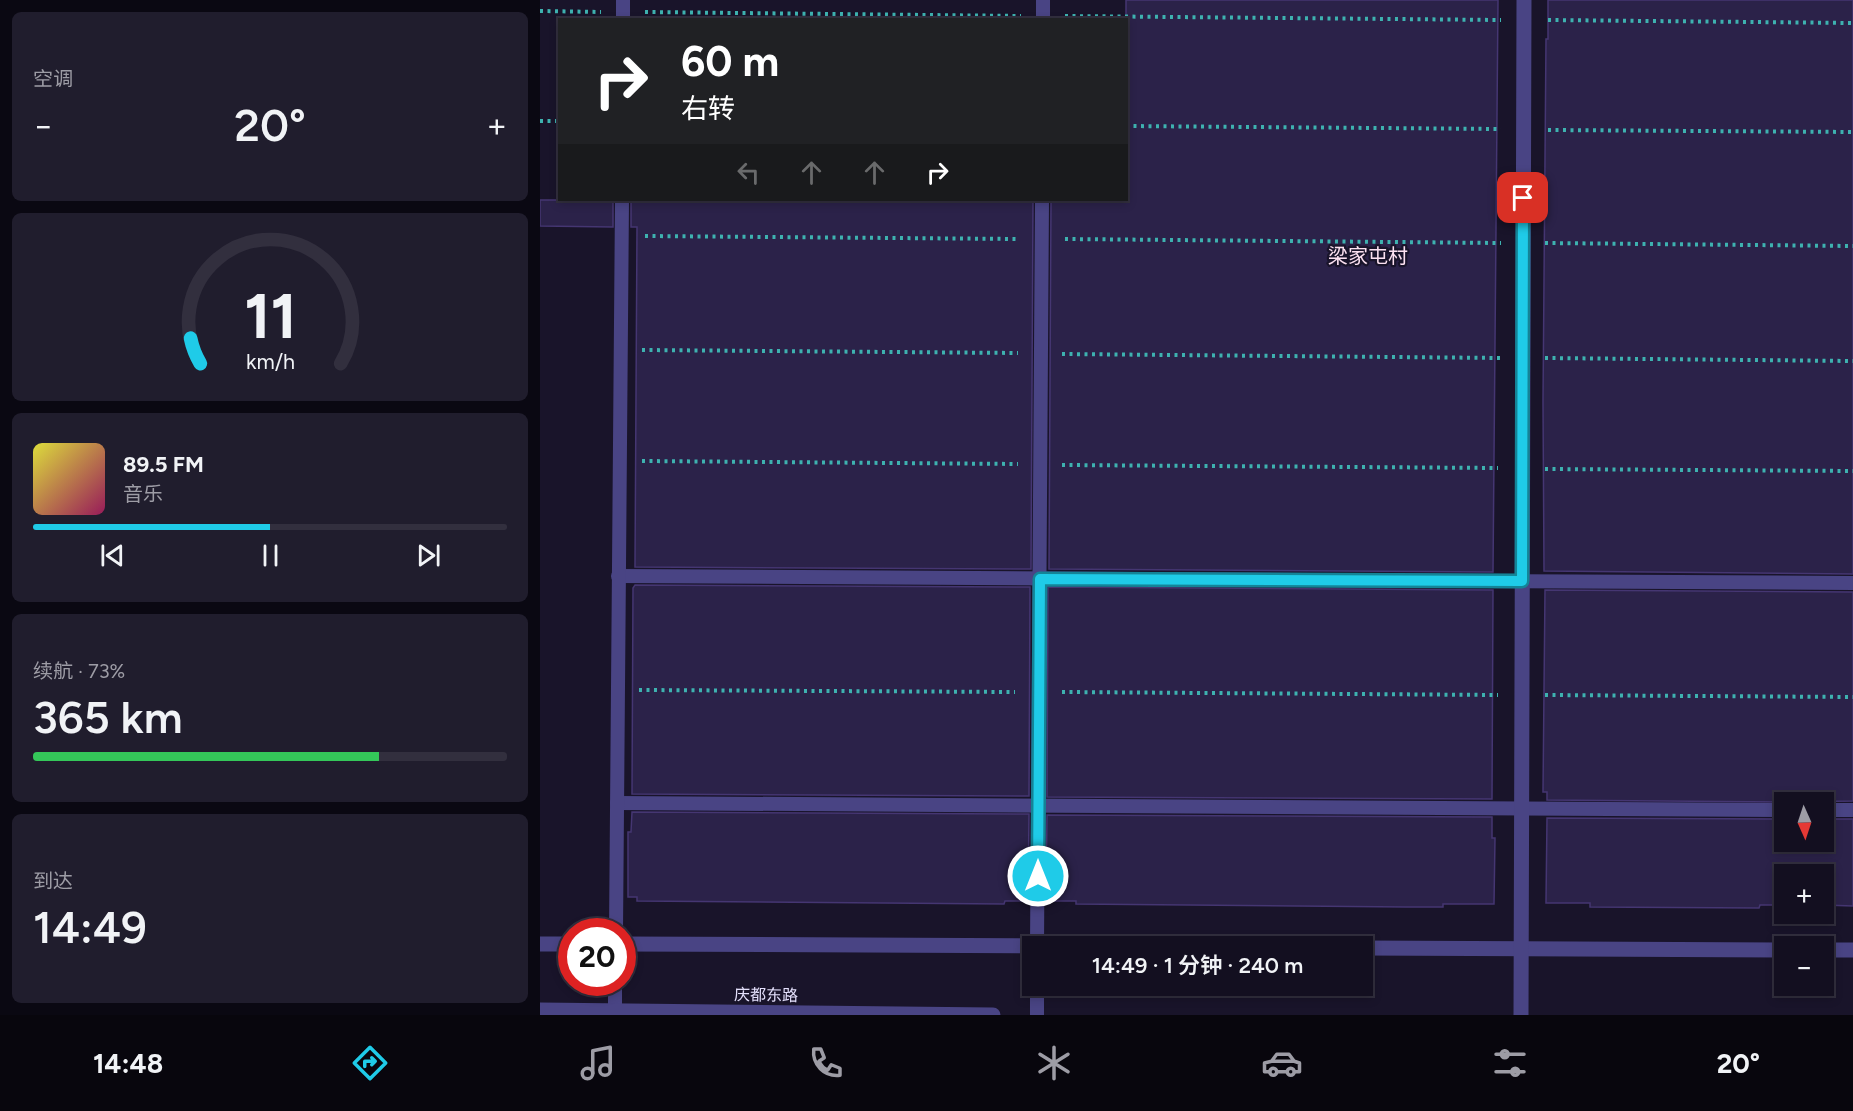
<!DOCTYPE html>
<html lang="zh">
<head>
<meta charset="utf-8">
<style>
	body { margin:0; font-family:Figtree,"Noto Sans SC",sans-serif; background:#201d2d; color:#f1f3f6; height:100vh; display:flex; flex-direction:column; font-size:22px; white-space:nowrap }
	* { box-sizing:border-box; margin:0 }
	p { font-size:20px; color:#9d9ca5 }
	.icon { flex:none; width:33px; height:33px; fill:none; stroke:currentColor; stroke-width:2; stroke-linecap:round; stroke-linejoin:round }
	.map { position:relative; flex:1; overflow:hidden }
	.details { display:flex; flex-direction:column; gap:12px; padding:12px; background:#0a0812; width:540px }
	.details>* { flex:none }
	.hud { position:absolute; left:18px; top:18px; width:570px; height:183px; border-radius:0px; box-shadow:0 3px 9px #0003,0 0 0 2px #322f3e; background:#202124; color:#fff; overflow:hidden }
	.needle { width:39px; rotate:177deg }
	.fabs { position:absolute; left:1234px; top:792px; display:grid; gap:12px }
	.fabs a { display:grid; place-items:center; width:60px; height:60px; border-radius:0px; background:#130f20; box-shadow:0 3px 9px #0003,0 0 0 2px #322f3e; font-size:30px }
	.speed { position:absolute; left:18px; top:918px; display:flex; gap:12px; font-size:30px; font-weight:700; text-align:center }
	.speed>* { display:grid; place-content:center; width:78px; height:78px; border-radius:50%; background:#130f20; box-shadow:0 3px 9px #0003,0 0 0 2px #322f3e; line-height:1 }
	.speed .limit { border:9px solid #d22; background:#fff; color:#111 }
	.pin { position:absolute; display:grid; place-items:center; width:51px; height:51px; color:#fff; margin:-26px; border-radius:12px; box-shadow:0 3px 9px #0006 }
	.me { position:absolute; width:66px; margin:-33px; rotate:0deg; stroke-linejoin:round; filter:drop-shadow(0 0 4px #0008) }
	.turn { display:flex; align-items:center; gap:21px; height:126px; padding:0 24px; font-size:27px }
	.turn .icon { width:78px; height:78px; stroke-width:2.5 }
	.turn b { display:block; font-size:42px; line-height:51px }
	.lanes { display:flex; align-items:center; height:57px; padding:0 24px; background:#0003; justify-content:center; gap:30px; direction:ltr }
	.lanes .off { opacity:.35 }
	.big { font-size:45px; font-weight:600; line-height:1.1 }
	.details .tile { flex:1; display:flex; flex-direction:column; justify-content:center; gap:9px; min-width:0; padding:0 21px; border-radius:9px; background:#201d2d }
	.details .dial { align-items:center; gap:0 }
	.dial svg { height:156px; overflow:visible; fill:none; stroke:#322f3e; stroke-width:7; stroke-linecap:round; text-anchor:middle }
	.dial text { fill:#f1f3f6; stroke:none }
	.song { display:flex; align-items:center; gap:18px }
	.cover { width:72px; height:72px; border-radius:9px; background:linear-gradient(135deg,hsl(60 70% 55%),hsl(330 70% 35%)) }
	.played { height:6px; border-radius:3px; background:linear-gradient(90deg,#1fcbe8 50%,#322f3e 50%) }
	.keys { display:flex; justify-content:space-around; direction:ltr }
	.heat { display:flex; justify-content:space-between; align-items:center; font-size:33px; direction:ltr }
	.charge { height:9px; border-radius:4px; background:linear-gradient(90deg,#34c759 73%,#322f3e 0) }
	.trip { position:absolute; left:482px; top:936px; width:351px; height:60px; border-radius:0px; background:#130f20; box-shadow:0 3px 9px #0003,0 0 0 2px #322f3e; font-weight:600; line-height:60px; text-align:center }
	.tab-bar { display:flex; height:96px; justify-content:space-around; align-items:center; background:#08060d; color:#9d9ca5 }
	.tab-bar .icon { width:42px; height:42px }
	.tab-bar .selected { color:#1fcbe8 }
	.tab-bar b { font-size:27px; color:#f1f3f6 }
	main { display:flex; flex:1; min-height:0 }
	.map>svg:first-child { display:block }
</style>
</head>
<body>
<main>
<section class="details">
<div class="tile"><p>空调</p>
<div class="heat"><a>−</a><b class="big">20°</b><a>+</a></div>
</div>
<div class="tile dial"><svg viewBox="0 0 100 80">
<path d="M14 69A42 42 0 1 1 86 69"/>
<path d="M14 69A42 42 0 0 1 9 56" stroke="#1fcbe8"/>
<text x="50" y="56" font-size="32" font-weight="700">11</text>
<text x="50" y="72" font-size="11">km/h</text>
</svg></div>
<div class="tile">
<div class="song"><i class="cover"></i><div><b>89.5 FM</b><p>音乐</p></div></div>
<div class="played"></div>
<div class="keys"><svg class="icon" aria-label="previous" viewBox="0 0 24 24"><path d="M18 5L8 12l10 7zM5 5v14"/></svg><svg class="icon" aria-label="pause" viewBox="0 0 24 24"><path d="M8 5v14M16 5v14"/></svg><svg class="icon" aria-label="next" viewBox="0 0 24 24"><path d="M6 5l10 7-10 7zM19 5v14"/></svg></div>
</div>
<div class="tile"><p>续航 · 73%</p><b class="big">365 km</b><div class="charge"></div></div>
<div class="tile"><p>到达</p><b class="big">14:49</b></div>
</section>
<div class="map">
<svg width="1313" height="1015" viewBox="0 0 1313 1015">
	<rect width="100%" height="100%" fill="#19142a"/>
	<g fill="#2b2249" stroke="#453672" stroke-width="1.5">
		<polygon points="586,0 958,0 953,572 509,569 511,200 586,200"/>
		<polygon points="1008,0 1313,0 1313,574 1004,571 1003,402 1006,39 1008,39"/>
		<polygon points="0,200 73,200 73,227 0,226"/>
		<polygon points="91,200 493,200 491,569 95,567 97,227 91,227"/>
		<polygon points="95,585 490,587 489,796 92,794 93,588"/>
		<polygon points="508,587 953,590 952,799 507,797"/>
		<polygon points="1005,590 1313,592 1313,801 1250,802 1007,800 1007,792 1003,792"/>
		<polygon points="92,812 489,814 488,901 465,901 464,904 97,901 97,897 88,897 88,832 91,832"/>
		<polygon points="507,815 952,817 952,838 955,838 954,904 903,904 903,907 866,907 536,904 536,901 506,901"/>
		<polygon points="1007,818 1245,819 1245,842 1284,842 1284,819 1313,819 1313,906 1284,905 1284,874 1245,874 1245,905 1220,905 1219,908 1050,907 1050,903 1006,903"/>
	</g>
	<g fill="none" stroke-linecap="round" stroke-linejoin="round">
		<g stroke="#3eb2b0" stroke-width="4" stroke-dasharray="3 4.5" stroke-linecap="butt">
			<polyline points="0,11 61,12"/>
			<polyline points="105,12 481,16"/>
			<polyline points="525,16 961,20"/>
			<polyline points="1008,20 1313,23"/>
			<polyline points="0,121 20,121"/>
			<polyline points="586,126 961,129"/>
			<polyline points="1008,130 1313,132"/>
			<polyline points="105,236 478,239"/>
			<polyline points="525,239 961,243"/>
			<polyline points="1005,243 1313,246"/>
			<polyline points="102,350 478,353"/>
			<polyline points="522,354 961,358"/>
			<polyline points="1005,358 1313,361"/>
			<polyline points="102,461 478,464"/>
			<polyline points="522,465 958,468"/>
			<polyline points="1005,469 1313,471"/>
			<polyline points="99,690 475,692"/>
			<polyline points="522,692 958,695"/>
			<polyline points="1005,695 1313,697"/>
		</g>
		<g stroke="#494484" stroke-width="14">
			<polyline points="83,20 83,0"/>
			<polyline points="503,20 503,0"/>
			<polyline points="78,576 1313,583"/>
			<polyline points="77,803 1245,810"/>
			<polyline points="1284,810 1313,810"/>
			<polyline points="76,932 82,200"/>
			<polyline points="497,946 502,200"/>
			<polyline points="75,1015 75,982"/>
			<polyline points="497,1015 497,986"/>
		</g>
		<g stroke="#494484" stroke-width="15">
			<polyline points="0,944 32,944"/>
			<polyline points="82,944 548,946"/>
			<polyline points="822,948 1245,950"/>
			<polyline points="1284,950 1313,950"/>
			<polyline points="981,1015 984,0"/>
		</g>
		<polyline stroke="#494484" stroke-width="15" points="0,1010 453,1015"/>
	</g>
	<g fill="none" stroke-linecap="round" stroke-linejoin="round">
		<defs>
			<polyline id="route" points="498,876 500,579 982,581 983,198"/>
		</defs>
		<use href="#route" stroke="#148497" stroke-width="15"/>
		<use href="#route" stroke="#1fcbe8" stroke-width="10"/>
	</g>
	<g text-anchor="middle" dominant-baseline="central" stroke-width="4.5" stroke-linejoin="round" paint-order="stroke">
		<g font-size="16" fill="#e4e0fc" stroke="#19142a">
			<text transform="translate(226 995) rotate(1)">庆都东路</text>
		</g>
		<g font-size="20" fill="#fce1f1" stroke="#19142a">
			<text x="828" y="256">梁家屯村</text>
		</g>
	</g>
</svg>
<div class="fabs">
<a><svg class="needle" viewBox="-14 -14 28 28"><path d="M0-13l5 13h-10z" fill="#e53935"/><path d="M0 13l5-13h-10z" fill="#9d9ca5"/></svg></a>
<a>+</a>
<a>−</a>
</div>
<div class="speed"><div class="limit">20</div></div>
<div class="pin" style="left:983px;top:198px;background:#d93025"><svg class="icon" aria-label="arrive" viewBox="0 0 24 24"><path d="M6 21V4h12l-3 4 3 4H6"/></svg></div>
<svg class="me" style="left:498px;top:876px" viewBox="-20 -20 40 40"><circle r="17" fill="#1fcbe8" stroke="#fff" stroke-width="3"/><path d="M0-11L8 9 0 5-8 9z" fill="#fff"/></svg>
<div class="trip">14:49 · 1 分钟 · 240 m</div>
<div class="hud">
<div class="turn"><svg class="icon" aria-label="right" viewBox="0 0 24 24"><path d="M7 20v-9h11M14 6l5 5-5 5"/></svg><div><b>60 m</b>右转</div></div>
<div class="lanes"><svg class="icon off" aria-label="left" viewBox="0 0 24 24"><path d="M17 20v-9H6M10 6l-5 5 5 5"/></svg><svg class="icon off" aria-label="ahead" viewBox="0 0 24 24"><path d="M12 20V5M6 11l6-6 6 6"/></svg><svg class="icon off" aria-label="ahead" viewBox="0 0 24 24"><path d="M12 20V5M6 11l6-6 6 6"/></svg><svg class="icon" aria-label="right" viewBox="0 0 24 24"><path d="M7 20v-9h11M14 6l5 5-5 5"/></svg></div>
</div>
</div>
</main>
<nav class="tab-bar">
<b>14:48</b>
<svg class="icon selected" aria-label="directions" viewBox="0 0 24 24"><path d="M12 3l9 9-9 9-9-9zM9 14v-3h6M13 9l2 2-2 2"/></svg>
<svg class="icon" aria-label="music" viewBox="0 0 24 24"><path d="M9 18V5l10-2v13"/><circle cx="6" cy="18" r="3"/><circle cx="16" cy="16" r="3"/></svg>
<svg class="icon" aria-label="phone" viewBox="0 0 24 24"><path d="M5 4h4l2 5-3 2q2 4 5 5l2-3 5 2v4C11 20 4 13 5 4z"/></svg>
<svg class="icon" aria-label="climate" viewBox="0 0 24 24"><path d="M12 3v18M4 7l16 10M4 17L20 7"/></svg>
<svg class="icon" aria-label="car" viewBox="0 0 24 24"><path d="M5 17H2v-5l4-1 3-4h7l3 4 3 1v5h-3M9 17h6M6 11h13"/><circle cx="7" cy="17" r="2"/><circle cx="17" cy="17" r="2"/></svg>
<svg class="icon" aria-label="filters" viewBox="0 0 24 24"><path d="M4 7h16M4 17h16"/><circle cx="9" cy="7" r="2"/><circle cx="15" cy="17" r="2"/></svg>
<b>20°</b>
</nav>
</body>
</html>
